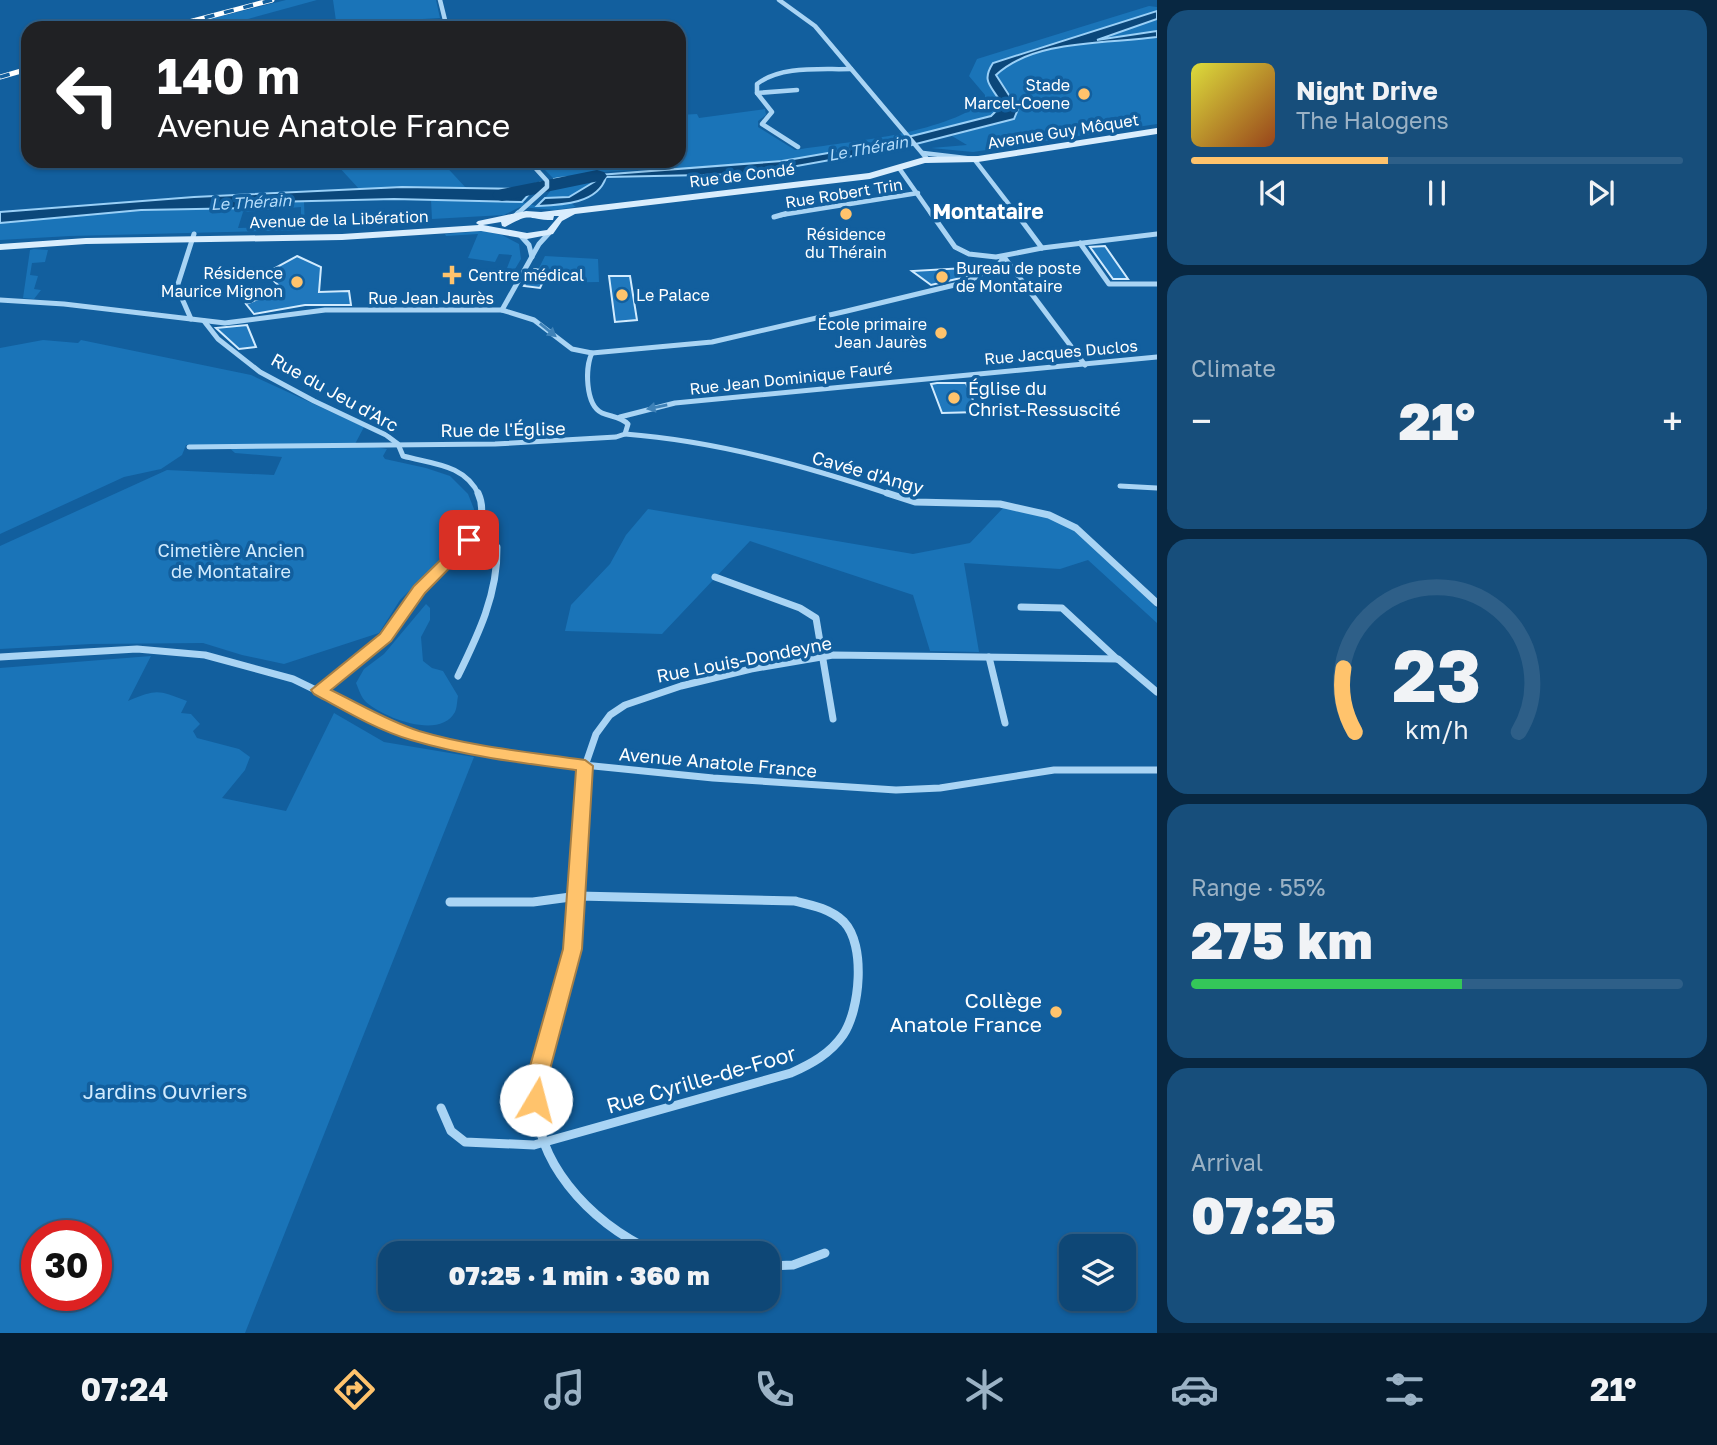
<!DOCTYPE html>
<html lang="en">
<head>
<meta charset="utf-8">
<style>
	body { margin:0; font-family:"Golos Text",sans-serif; background:#174e7b; color:#f1f3f6; height:100vh; display:flex; flex-direction:column; font-size:26px; white-space:nowrap }
	* { box-sizing:border-box; margin:0 }
	p { font-size:23px; color:#9bb2c5 }
	.icon { flex:none; width:38px; height:38px; fill:none; stroke:currentColor; stroke-width:2; stroke-linecap:round; stroke-linejoin:round }
	.map { position:relative; flex:1; overflow:hidden }
	.details { display:flex; flex-direction:column; gap:10px; padding:10px; background:#082741; width:560px }
	.details>* { flex:none }
	.banner { position:absolute; left:21px; top:21px; width:665px; height:147px; border-radius:21px; box-shadow:0 2px 5px #0004,0 0 0 2px #2e5f88; background:#202124; color:#fff; overflow:hidden }
	.fabs { position:absolute; left:1059px; top:1234px; display:grid; gap:14px }
	.fabs a { display:grid; place-items:center; width:77px; height:77px; border-radius:14px; background:#0e4776; box-shadow:0 2px 5px #0004,0 0 0 2px #2e5f88; font-size:35px }
	.speed { position:absolute; left:21px; top:1220px; display:flex; gap:14px; font-size:35px; font-weight:700; text-align:center }
	.speed>* { display:grid; place-content:center; width:91px; height:91px; border-radius:50%; background:#0e4776; box-shadow:0 2px 5px #0004,0 0 0 2px #2e5f88; line-height:1 }
	.speed .limit { border:10px solid #d22; background:#fff; color:#111 }
	.pin { position:absolute; display:grid; place-items:center; width:60px; height:60px; color:#fff; margin:-30px; border-radius:14px; box-shadow:0 4px 10px #0006 }
	.me { position:absolute; width:77px; margin:-38px; rotate:8deg; stroke-linejoin:round; filter:drop-shadow(0 0 5px #0008) }
	.turn { display:flex; align-items:center; gap:24px; height:147px; padding:0 21px; font-size:32px }
	.turn .icon { width:91px; height:91px; stroke-width:2.5 }
	.turn b { display:block; font-size:49px; line-height:60px }
	.big { font-size:52px; font-weight:800; line-height:1.1 }
	.details .widget { flex:1; display:flex; flex-direction:column; justify-content:center; gap:10px; min-width:0; padding:0 24px; border-radius:21px; background:#174e7b }
	.details .dial { align-items:center; gap:0 }
	.dial svg { height:182px; overflow:visible; fill:none; stroke:#2e5f88; stroke-width:7; stroke-linecap:round; text-anchor:middle }
	.dial text { fill:#f1f3f6; stroke:none }
	.song { display:flex; align-items:center; gap:21px }
	.cover { width:84px; height:84px; border-radius:10px; background:linear-gradient(135deg,hsl(60 70% 55%),hsl(20 70% 35%)) }
	.played { height:7px; border-radius:4px; background:linear-gradient(90deg,#ffc36c 40%,#2e5f88 40%) }
	.keys { display:flex; justify-content:space-around; direction:ltr }
	.heat { display:flex; justify-content:space-between; align-items:center; font-size:38px; direction:ltr }
	.charge { height:10px; border-radius:5px; background:linear-gradient(90deg,#34c759 55%,#2e5f88 0) }
	.trip { position:absolute; left:378px; top:1241px; width:402px; height:70px; border-radius:21px; background:#0e4776; box-shadow:0 2px 5px #0004,0 0 0 2px #2e5f88; font-weight:800; line-height:70px; text-align:center }
	.menu { display:flex; height:112px; justify-content:space-around; align-items:center; background:#061c2f; color:#9bb2c5 }
	.menu .icon { width:49px; height:49px }
	.menu .on { color:#ffc36c }
	.menu b { font-size:32px; color:#f1f3f6 }
	main { display:flex; flex:1; min-height:0 }
	.map>svg:first-child { display:block }
</style>
</head>
<body>
<main>
<div class="map">
<svg width="1157" height="1333" viewBox="0 0 1157 1333">
	<rect width="100%" height="100%" fill="#125f9e"/>
	<g fill="#1a74b8" fill-rule="evenodd">
		<polygon points="286,0 317,0 215,28 174,28"/>
		<polygon points="333,0 436,0 440,18 389,21 390,28 337,28"/>
		<path d="M1149,6L1157,7V11L994,63L998,97L1002,105C994,121 966,122 950,127C883,144 814,159 745,165C682,171 616,166 554,179L536,161H679V115L697,114L699,118L765,109L766,115L758,121V127L795,150C851,141 940,135 985,101V95L969,76L977,59Z"/>
		<polygon points="1157,19 1157,31 1094,41"/>
		<path d="M1157,37V124L973,152L931,148L967,145L952,136L1014,119V100L996,74C1037,38 1106,44 1157,37Z"/>
		<polygon points="362,161 441,161 466,188 360,190 338,166"/>
		<path d="M586,180L594,182C579,194 564,200 545,198L555,185Z"/>
		<polygon points="431,200 522,202 537,206 571,203 576,207 555,210 520,207 504,215 432,219"/>
		<path d="M271,202H304L305,230L70,236L0,240V223L141,210L228,209ZM301,207V226L238,228L243,212Z"/>
		<polygon points="484,231 502,235 519,244 521,259 515,269 507,268 512,255 499,254 495,262 468,258 478,234 446,236 445,234"/>
		<polygon points="34,249 48,250 45,262 32,263 30,275 38,276 34,289 41,290 34,299 23,298 30,250"/>
		<polygon points="545,256 598,259 599,282 542,283 548,271 538,270"/>
		<polygon points="43,340 78,343 81,340 251,375 364,427 355,444 387,449 383,456 385,459 426,468 450,476 468,494 474,509 470,528 459,541 400,600 379,633 284,664 242,655 203,643 91,644 0,649 0,546 167,470 274,475 282,457 235,453 226,445 186,445 182,455 161,469 124,477 0,534 0,348"/>
		<polygon points="1004,507 1041,515 1071,527 1157,608 1157,623 1088,560 1060,569 964,563 979,652 930,651 913,595 750,541 662,634 565,631 571,605 610,564 626,535 648,509 913,554 970,543"/>
		<path d="M426,604L430,608V620L421,637L423,661L432,668L443,671L458,696C457,701 457,708 455,712C440,740 384,718 366,702C361,697 359,690 356,683L364,669L384,654Z"/>
		<path d="M151,656L128,701C158,689 157,690 187,701L181,713L191,714L200,724L193,731L197,738L239,749L250,757L245,770L222,798L286,811L334,713L384,742L474,757L245,1333H0V668ZM37,1236H96V1295H37Z"/>
	</g>
	<g fill="#0b477a" stroke="#9ad0f7" stroke-width="2">
		<path d="M1157,11V19L1097,40L1157,31V37C1108,44 1034,39 996,75L1018,109L1014,119L1006,121L908,146L752,174L606,177C598,204 561,205 537,206L545,198L569,197L594,182L586,180L555,185L554,179L559,178L782,161L880,144L991,116L1002,105C993,86 980,83 993,63Z"/>
		<polygon points="539,183 522,202 394,199 271,202 251,208 141,210 0,223 0,212 194,197 402,187 518,189"/>
	</g>
	<g fill="none" stroke-linecap="round" stroke-linejoin="round">
		<polygon fill="#0b477a" fill-rule="evenodd" points="597,170 604,172 607,176 604,180 502,201 495,199 492,195 495,191 502,189"/>
	</g>
	<g fill="#2078bd" stroke="#d1ebfe" stroke-width="2">
		<polygon points="1105,246 1128,279 1113,279 1090,247"/>
		<polygon points="297,256 321,267 319,292 349,291 351,305 305,305 254,314 246,304 280,290 275,287 279,286 273,280 277,279 274,277 280,274 274,271 278,270 275,268"/>
		<polygon points="983,267 965,277 931,285 912,271"/>
		<polygon points="534,269 548,271 540,288 524,286"/>
		<polygon points="609,276 630,276 637,320 615,322"/>
		<polygon points="247,325 256,347 239,349 216,328"/>
		<polygon points="937,383 966,383 978,412 942,413 931,384"/>
	</g>
	<g fill="none" stroke-linecap="round" stroke-linejoin="round">
		<g stroke="#a9d4f4" stroke-width="4.5">
			<polyline points="440,0 447,28"/>
			<polyline points="779,0 815,26 928,160"/>
			<polyline points="757,93 797,90"/>
			<path d="M798,147L762,124L772,112L757,93V84C782,65 821,70 851,69"/>
			<polyline points="923,153 974,159 1017,215"/>
			<polyline points="899,168 932,215"/>
			<polyline points="516,215 547,187 547,181 529,161"/>
			<polyline points="781,215 918,193"/>
		</g>
		<g stroke="#a9d4f4" stroke-width="5">
			<polyline points="931,213 955,247 969,254 996,257 1042,248 1157,234"/>
			<polyline points="1016,213 1042,248"/>
			<polyline points="514,217 518,213"/>
			<polyline points="774,217 788,213"/>
			<polyline points="520,235 529,245 532,257"/>
			<polyline points="1080,243 1109,284 1157,284"/>
			<polyline points="1004,257 1085,365"/>
			<polyline points="0,300 64,304 225,323 325,310 502,310 534,320 572,349 592,353 712,342 847,311 967,282 999,264 1004,257"/>
			<polyline points="502,310 539,244 550,232"/>
			<polyline points="191,319 177,287 194,234"/>
			<path d="M204,321L218,339L260,372L314,401L386,435L398,444L403,456C432,464 465,464 479,495"/>
			<polyline points="620,417 675,403 1157,357"/>
			<path d="M625,434C716,441 806,466 892,495"/>
			<path d="M189,447L495,444L616,437L625,434L628,424C620,416 611,417 602,413C585,405 585,367 592,353"/>
			<polyline points="1120,486 1157,488"/>
		</g>
		<g stroke="#a9d4f4" stroke-width="7">
			<polyline points="887,493 915,502 1000,504 1049,515 1076,528 1157,603"/>
			<polyline points="715,577 800,608 816,618 833,719"/>
			<polyline points="1021,607 1062,608 1117,659"/>
			<polyline points="0,657 137,649 205,655 293,679 394,728 442,742 544,761 713,778 896,790 940,788 1054,770 1157,770"/>
			<polyline points="989,657 1005,723"/>
			<path d="M458,676C478,635 498,594 497,547L477,528"/>
			<path d="M320,690C342,672 367,657 387,636C401,621 408,602 421,588C444,563 496,532 478,493"/>
			<polyline points="580,859 584,769 596,734 610,715 625,705 681,686 751,669 833,655 1118,659 1157,692"/>
		</g>
		<g stroke="#a9d4f4" stroke-width="9">
			<path d="M580,857C578,894 576,932 568,968C559,1006 543,1043 537,1081C527,1160 591,1223 656,1253"/>
			<path d="M441,1108L451,1131L465,1142L534,1145L791,1073C811,1064 830,1054 843,1035C860,1010 866,945 844,922C831,909 812,905 795,901L578,896L533,902H450"/>
			<polyline points="768,1266 793,1265 825,1253"/>
		</g>
		<path fill="#d9edfd" fill-rule="evenodd" d="M1157,128V134L978,162L925,163L870,179L575,214L562,221L553,234L527,239L481,231L342,240L86,244L0,250V244L86,238L342,234L479,225L476,223L478,221L526,211L541,212L869,173L924,157L978,156ZM554,216H559L547,230L527,233L483,225L501,222L502,226L505,227C533,211 526,220 553,220Z"/>
		<defs>
			<g id="rail">
				<polyline points="166,28 272,0"/>
				<polyline points="0,77 28,69"/>
			</g>
		</defs>
		<use href="#rail" stroke="#fff" stroke-width="5"/>
		<use href="#rail" stroke="#125f9e" stroke-width="3.5" stroke-dasharray="10" stroke-linecap="butt"/>
	</g>
	<defs><path id="oneway-solid" d="M-6-.8H1V-3.2L6.5 0L1 3.2V.8H-6Z" transform="scale(1.75)"/></defs>
	<g fill="#3f82b8">
		<use href="#oneway-solid" transform="translate(548 330) rotate(39)"/>
		<use href="#oneway-solid" transform="translate(657 407) rotate(168)"/>
	</g>
	<path fill="#ffc36c" stroke="#a67f46" stroke-width="2" d="M469,536L477,540L474,543L425,593L391,641L331,690C360,704 388,721 419,731C473,747 530,752 585,760L593,766L582,949L548,1077L543,1106L536,1109L528,1106L525,1100L527,1077L563,949L576,770C521,763 465,756 411,740C377,730 345,711 314,694L311,690L380,634L414,586L464,537Z"/>
	<g fill="#ffc36c" stroke="#125f9e" stroke-width="2.5">
		<circle cx="1084" cy="94" r="7"/>
		<circle cx="846" cy="214" r="7"/>
		<path d="M448.5 264.5h7v7h7v7h-7v7h-7v-7h-7v-7h7z"/>
		<circle cx="942" cy="277" r="7"/>
		<circle cx="297" cy="282" r="7"/>
		<circle cx="622" cy="295" r="7"/>
		<circle cx="941" cy="333" r="7"/>
		<circle cx="954" cy="398" r="7"/>
		<circle cx="1056" cy="1012" r="7"/>
	</g>
	<g text-anchor="middle" dominant-baseline="central" stroke-width="7" stroke-linejoin="round" paint-order="stroke">
		<g font-size="16" fill="#fff" stroke="#125f9e" text-anchor="end">
			<text x="1070" y="85">Stade<tspan x="1070" dy="18">Marcel-Coene</tspan></text>
			<text x="846" y="234" text-anchor="middle">Résidence<tspan x="846" dy="18">du Thérain</tspan></text>
			<text x="956" y="268" text-anchor="start">Bureau de poste<tspan x="956" dy="18">de Montataire</tspan></text>
			<text x="283" y="273">Résidence<tspan x="283" dy="18">Maurice Mignon</tspan></text>
			<text x="468" y="275" text-anchor="start">Centre médical</text>
			<text x="636" y="295" text-anchor="start">Le Palace</text>
			<text x="927" y="324">École primaire<tspan x="927" dy="18">Jean Jaurès</tspan></text>
		</g>
		<g font-size="16" fill="#fff" stroke="#125f9e">
			<text transform="translate(1063 131) rotate(-9)">Avenue Guy Môquet</text>
			<text transform="translate(742 175) rotate(-7)">Rue de Condé</text>
			<text transform="translate(844 193) rotate(-9)">Rue Robert Trin</text>
			<text transform="translate(339 219) rotate(-2)">Avenue de la Libération</text>
			<text x="431" y="298">Rue Jean Jaurès</text>
			<text transform="translate(1061 352) rotate(-5)">Rue Jacques Duclos</text>
			<text transform="translate(791 378) rotate(-6)">Rue Jean Dominique Fauré</text>
		</g>
		<g font-size="16" font-style="italic" fill="#b5ddfb" stroke="#125f9e">
			<text transform="translate(868 148) rotate(-10)">Le Thérain</text>
			<text transform="translate(251 202) rotate(-3)">Le Thérain</text>
		</g>
		<g font-size="18" fill="#fff" stroke="#125f9e" text-anchor="start">
			<text x="968" y="388">Église du<tspan x="968" dy="21">Christ-Ressuscité</tspan></text>
		</g>
		<g font-size="18" fill="#fff" stroke="#125f9e">
			<text transform="translate(335 392) rotate(29)">Rue du Jeu d'Arc</text>
			<text transform="translate(503 429) rotate(-1)">Rue de l'Église</text>
			<text transform="translate(868 472) rotate(16)">Cavée d'Angy</text>
			<text transform="translate(744 659) rotate(-11)">Rue Louis-Dondeyne</text>
			<text transform="translate(718 762) rotate(5)">Avenue Anatole France</text>
		</g>
		<g font-size="18" fill="#d1ebfe" stroke="#125f9e">
			<text x="231" y="550">Cimetière Ancien<tspan x="231" dy="21">de Montataire</tspan></text>
		</g>
		<g font-size="21" font-weight="bold" fill="#fff" stroke="#125f9e">
			<text x="988" y="211">Montataire</text>
		</g>
		<g font-size="21" fill="#fff" stroke="#125f9e" text-anchor="end">
			<text x="1042" y="1000">Collège<tspan x="1042" dy="24">Anatole France</tspan></text>
		</g>
		<g font-size="21" fill="#fff" stroke="#125f9e">
			<text transform="translate(701 1079) rotate(-16)">Rue Cyrille-de-Foor</text>
		</g>
		<g font-size="21" fill="#d1ebfe" stroke="#125f9e">
			<text x="165" y="1091">Jardins Ouvriers</text>
		</g>
	</g>
</svg>
<div class="fabs">
<a><svg class="icon" aria-label="layers" viewBox="0 0 24 24"><path d="M12 4l9 5-9 5-9-5zM3 14l9 5 9-5"/></svg></a>
</div>
<div class="speed"><div class="limit">30</div></div>
<div class="pin" style="left:469px;top:540px;background:#d93025"><svg class="icon" aria-label="arrive" viewBox="0 0 24 24"><path d="M6 21V4h12l-3 4 3 4H6"/></svg></div>
<svg class="me" style="left:536px;top:1100px" viewBox="-20 -20 40 40"><circle r="19" fill="#fff"/><path d="M0-13L10 11 0 6-10 11z" fill="#ffc36c"/></svg>
<div class="trip">07:25 · 1 min · 360 m</div>
<div class="banner">
<div class="turn"><svg class="icon" aria-label="left" viewBox="0 0 24 24"><path d="M17 20v-9H6M10 6l-5 5 5 5"/></svg><div><b>140 m</b>Avenue Anatole France</div></div>
</div>
</div>
<section class="details">
<div class="widget">
<div class="song"><i class="cover"></i><div><b>Night Drive</b><p>The Halogens</p></div></div>
<div class="played"></div>
<div class="keys"><svg class="icon" aria-label="previous" viewBox="0 0 24 24"><path d="M18 5L8 12l10 7zM5 5v14"/></svg><svg class="icon" aria-label="pause" viewBox="0 0 24 24"><path d="M8 5v14M16 5v14"/></svg><svg class="icon" aria-label="next" viewBox="0 0 24 24"><path d="M6 5l10 7-10 7zM19 5v14"/></svg></div>
</div>
<div class="widget"><p>Climate</p>
<div class="heat"><a>−</a><b class="big">21°</b><a>+</a></div>
</div>
<div class="widget dial"><svg viewBox="0 0 100 80">
<path d="M14 69A42 42 0 1 1 86 69"/>
<path d="M14 69A42 42 0 0 1 9 41" stroke="#ffc36c"/>
<text x="50" y="56" font-size="32" font-weight="700">23</text>
<text x="50" y="72" font-size="11">km/h</text>
</svg></div>
<div class="widget"><p>Range · 55%</p><b class="big">275 km</b><div class="charge"></div></div>
<div class="widget"><p>Arrival</p><b class="big">07:25</b></div>
</section>
</main>
<nav class="menu">
<b>07:24</b>
<svg class="icon on" aria-label="directions" viewBox="0 0 24 24"><path d="M12 3l9 9-9 9-9-9zM9 14v-3h6M13 9l2 2-2 2"/></svg>
<svg class="icon" aria-label="music" viewBox="0 0 24 24"><path d="M9 18V5l10-2v13"/><circle cx="6" cy="18" r="3"/><circle cx="16" cy="16" r="3"/></svg>
<svg class="icon" aria-label="phone" viewBox="0 0 24 24"><path d="M5 4h4l2 5-3 2q2 4 5 5l2-3 5 2v4C11 20 4 13 5 4z"/></svg>
<svg class="icon" aria-label="climate" viewBox="0 0 24 24"><path d="M12 3v18M4 7l16 10M4 17L20 7"/></svg>
<svg class="icon" aria-label="car" viewBox="0 0 24 24"><path d="M5 17H2v-5l4-1 3-4h7l3 4 3 1v5h-3M9 17h6M6 11h13"/><circle cx="7" cy="17" r="2"/><circle cx="17" cy="17" r="2"/></svg>
<svg class="icon" aria-label="filters" viewBox="0 0 24 24"><path d="M4 7h16M4 17h16"/><circle cx="9" cy="7" r="2"/><circle cx="15" cy="17" r="2"/></svg>
<b>21°</b>
</nav>
</body>
</html>
